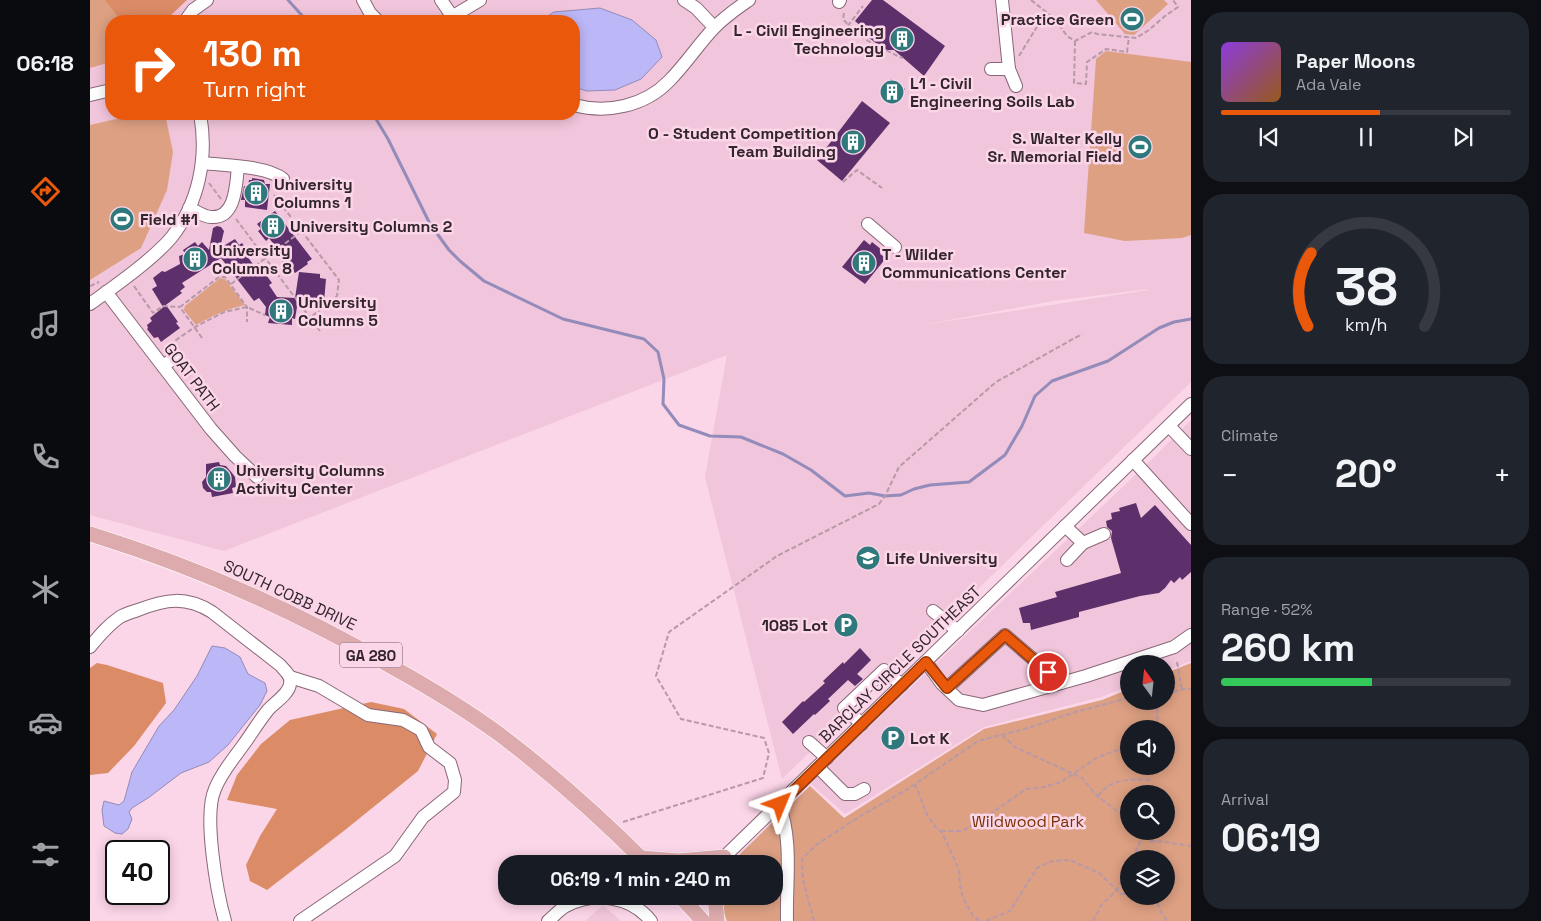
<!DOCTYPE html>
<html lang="en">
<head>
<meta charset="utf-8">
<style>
	body { margin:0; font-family:"Space Grotesk",sans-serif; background:#20242c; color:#f1f3f6; height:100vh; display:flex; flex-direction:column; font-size:19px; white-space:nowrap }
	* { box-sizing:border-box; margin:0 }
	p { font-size:16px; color:#9ea1a6 }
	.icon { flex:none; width:28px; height:28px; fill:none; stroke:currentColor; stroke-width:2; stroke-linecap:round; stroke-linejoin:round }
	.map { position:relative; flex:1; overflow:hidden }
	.details { display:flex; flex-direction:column; gap:12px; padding:12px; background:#0d0f14; width:350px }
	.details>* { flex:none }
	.guide { position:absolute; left:15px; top:15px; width:475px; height:105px; border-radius:20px; box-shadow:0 2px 12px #0003; background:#ea580c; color:#fff; overflow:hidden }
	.needle { width:32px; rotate:345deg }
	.tools { position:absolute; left:1030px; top:655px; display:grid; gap:10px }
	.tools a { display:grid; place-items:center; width:55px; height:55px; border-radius:50%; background:#171b24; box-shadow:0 2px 12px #0003; font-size:25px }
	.speed { position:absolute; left:15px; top:840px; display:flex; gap:10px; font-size:25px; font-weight:700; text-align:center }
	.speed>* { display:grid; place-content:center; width:65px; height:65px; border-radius:50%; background:#171b24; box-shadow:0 2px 12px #0003; line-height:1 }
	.speed .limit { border:2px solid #111; border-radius:8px; background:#fff; color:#111 }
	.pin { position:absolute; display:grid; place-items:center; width:42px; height:42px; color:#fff; margin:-21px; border:2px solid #fff; border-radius:50%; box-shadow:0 1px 5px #0007 }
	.me { position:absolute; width:55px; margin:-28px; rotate:46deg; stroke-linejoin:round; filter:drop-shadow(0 0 4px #0008) }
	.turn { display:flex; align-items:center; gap:18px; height:105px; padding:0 15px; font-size:22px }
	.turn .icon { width:65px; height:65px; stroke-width:2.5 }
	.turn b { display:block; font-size:35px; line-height:42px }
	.big { font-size:38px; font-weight:700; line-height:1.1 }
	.details .card { flex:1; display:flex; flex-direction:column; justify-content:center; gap:8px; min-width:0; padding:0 18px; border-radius:20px; background:#20242c }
	.details .dial { align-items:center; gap:0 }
	.dial svg { height:130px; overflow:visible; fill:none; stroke:#363941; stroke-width:7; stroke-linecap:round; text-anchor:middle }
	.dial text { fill:#f1f3f6; stroke:none }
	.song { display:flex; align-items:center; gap:15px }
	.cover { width:60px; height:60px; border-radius:8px; background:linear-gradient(135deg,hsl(270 70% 55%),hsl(30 70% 35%)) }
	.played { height:5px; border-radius:2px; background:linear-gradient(90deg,#ea580c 55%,#363941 55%) }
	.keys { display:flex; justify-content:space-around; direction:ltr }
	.heat { display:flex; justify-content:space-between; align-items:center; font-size:28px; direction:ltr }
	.charge { height:8px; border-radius:4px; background:linear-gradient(90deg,#34c759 52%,#363941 0) }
	.trip { position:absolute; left:408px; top:855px; width:285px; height:50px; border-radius:20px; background:#171b24; box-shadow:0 2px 12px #0003; font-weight:700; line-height:50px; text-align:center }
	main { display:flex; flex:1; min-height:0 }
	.menu { display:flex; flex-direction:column; width:90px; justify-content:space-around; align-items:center; background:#090b0e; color:#9ea1a6 }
	.menu .icon { width:35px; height:35px }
	.menu .on { color:#ea580c }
	.menu b { font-size:22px; color:#f1f3f6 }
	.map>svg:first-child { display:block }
</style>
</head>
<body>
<main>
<nav class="menu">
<b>06:18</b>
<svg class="icon on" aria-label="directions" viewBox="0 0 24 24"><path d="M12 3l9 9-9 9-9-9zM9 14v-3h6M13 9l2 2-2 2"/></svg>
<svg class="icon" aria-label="music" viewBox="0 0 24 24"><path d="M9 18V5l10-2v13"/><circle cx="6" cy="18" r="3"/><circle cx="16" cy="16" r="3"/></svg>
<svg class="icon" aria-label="phone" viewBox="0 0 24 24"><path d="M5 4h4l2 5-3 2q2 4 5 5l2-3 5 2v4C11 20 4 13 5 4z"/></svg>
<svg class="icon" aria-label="climate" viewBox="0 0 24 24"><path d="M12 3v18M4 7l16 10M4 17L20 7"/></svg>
<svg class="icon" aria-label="car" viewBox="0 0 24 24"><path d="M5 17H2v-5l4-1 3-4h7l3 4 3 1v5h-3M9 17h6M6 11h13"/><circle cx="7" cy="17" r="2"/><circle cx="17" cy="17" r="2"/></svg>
<svg class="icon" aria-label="filters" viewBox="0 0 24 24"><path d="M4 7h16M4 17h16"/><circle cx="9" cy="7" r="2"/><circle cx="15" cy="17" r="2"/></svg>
</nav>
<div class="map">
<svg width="1101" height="921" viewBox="0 0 1101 921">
	<rect width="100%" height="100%" fill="#fbd5e8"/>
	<g fill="#f1c5db" fill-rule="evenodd">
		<path d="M0,0H1101V382L692,779L615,477L637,355L134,551L0,515ZM21,21H484V114H21ZM1058,289V290L826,326L963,301Z"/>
		<polygon points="1101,420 1101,661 1076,671 1076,664 1039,664 1039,686 1011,697 894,727 755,814 720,783 1060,461"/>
		<polygon points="513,905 531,921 495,921"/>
	</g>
	<g fill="#dda083" fill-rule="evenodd">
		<polygon points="0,0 38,0 54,21 21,21 21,62 0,68"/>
		<polygon points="1006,0 1074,0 1078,4 1044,35 1035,34"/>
		<polygon points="1016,51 1101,62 1101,235 1092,238 1035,241 994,233 1006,59"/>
		<polygon points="48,114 75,114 83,152 77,190 51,248 0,280 0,125"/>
		<path d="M130,278L135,279L155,305C136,309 122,316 106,325L94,310L95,306Z"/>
		<path d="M1101,663V921H637L633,911L632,896H684V864H642L652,852L720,786L754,818L894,729L1012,700L1039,689V701H1076V673ZM1039,729H1076V766H1039ZM1039,794H1076V831H1039ZM1039,859H1076V896H1039Z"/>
	</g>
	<g fill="#db8c66">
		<polygon points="15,0 97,0 81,15 79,21 31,21"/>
		<polygon points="7,663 17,665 73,683 76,703 44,746 18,773 0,775 0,668"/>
		<polygon points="281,702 314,709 347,734 328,771 255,830 177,890 160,881 156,865 170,836 187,809 137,800 147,775 171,744 200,720"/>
	</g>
	<g fill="#bcb7f6" stroke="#938bb9">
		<polygon points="510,8 542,20 566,40 572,57 551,79 525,90 497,91 484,87 484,21 450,21 464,12"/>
		<polygon points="122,646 135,648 150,657 158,674 175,683 177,691 170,705 138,745 119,762 91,773 58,798 42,808 39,812 42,819 38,829 32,834 25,833 14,826 12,810 14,801 29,805 34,801 42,772 69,726 84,710 107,676"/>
	</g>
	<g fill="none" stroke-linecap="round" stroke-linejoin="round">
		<g stroke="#938bb9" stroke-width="3">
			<polyline points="198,0 217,21"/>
			<polyline points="283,114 298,139 340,224 359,250 370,261 394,281 473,319 554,339 568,352 574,379 573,404 589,425 620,436 651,437 693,454 721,470 755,496 779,493 795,496 811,495 824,489 840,485 879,482 915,455 932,426 945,396 962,381 1018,361 1069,328 1084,322 1101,319"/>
		</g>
	</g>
	<g fill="#5d2f6b">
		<polygon points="782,0 793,0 855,46 834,76 804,50 797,50 791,47 770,31 773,28 765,21"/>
		<polygon points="801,79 815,89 803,104 790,95"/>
		<polygon points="772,101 800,123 752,181 727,160"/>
		<polygon points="162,178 174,180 175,184 180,184 177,210 155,207 155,200 151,200 154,186 158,187 159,180 162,180"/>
		<polygon points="185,211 222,259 217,262 218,264 205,273 201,268 198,270 191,260 194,258 179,238 176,241 168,231 171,229 167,224"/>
		<polygon points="127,226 131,227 134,231 130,248 145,239 149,245 152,243 160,254 157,256 171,275 174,272 182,283 179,285 187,297 205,298 209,272 230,274 230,278 236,279 234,302 228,301 226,303 208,301 205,319 202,318 202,325 178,323 180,317 175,315 176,307 169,298 164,301 131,258 92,283 95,287 90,291 92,293 73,307 62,289 67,286 63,278 72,271 75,272 90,264 89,256 95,254 93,250 105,242 108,246 112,242 119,250 123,228"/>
		<polygon points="774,240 780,245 782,242 792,250 790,254 796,258 775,284 752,267"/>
		<polygon points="76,305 88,322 86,323 90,328 71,342 68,337 64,338 57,329 58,328 57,325 62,321 60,318"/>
		<polygon points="129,462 130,465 136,466 142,473 145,477 146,487 142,488 143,493 122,497 121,492 117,492 113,488 112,482 116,477 116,464"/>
		<polygon points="1046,503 1051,518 1065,505 1101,545 1101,572 1092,580 1090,577 1084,583 1081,580 1075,588 1069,593 1050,596 989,612 989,617 941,630 940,623 933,623 929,608 967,597 965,592 1031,573 1021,538 1022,531 1017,527 1016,521 1022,519 1021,513 1030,511 1029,508"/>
		<polygon points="770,648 781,660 767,674 773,679 765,686 758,680 738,699 740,701 725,715 724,714 703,734 692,722 713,701 714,702 735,683 733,681 753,662 754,664"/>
	</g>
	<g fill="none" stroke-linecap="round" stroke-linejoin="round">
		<defs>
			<g id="minor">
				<polyline points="273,0 280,13 288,21"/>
				<polyline points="351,0 362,16"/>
				<polyline points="594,0 606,8 624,27"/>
				<polyline points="912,0 919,69 926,86"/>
				<polyline points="749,2 750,0"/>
				<polyline points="95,21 103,10 117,0"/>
				<polyline points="355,21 390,0"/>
				<polyline points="901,69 919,69"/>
				<polyline points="0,95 21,90"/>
				<path d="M484,105C517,114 555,106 579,81C595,65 608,45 623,29C634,17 646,9 659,0"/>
				<path d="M112,163C133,165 177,166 193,179"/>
				<path d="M99,208C106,211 114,217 121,217C146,219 146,184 148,167"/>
				<polyline points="778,224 805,247"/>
				<polyline points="16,292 121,429 145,456 167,477"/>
				<path d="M0,304C25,286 62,260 81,238C109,203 118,157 110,114"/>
				<polyline points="73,366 86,357"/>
				<polyline points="1079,426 1101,449"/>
				<polyline points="1043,460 1101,524"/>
				<polyline points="975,526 993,543 977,560"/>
				<polyline points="993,543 1014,534"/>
				<polyline points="843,611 868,631"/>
				<path d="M0,647C9,636 18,625 30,617C35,614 42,612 48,610C76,599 96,596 122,612L190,665C195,671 202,676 200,684C199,694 184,703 178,710C169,721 162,733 154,744C144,758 131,773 125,789C113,815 127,893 135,921"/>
				<polyline points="836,662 852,684 869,700 893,705 996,676 1084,647 1101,635"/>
				<polyline points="200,677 229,686 278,715 313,720 331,730 339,747 360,763 365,780 364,792 333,817 305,856 210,921"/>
				<polyline points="857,688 915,635 971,683"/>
				<polyline points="772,724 754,708 794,670 812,685"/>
				<polyline points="719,742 737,758"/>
				<polyline points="728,767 755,794 765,794 774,789"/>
				<path d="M689,804C703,841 696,882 697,921"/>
				<polyline points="628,863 1101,404"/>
				<path d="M458,921C464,916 470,909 476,906C504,891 541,896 561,921"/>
			</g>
			<g id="major">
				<path d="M0,534C106,567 208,612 304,668C340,688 376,710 409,734C462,774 511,818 557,864"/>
				<polyline points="551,858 589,861 634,857"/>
				<polyline points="590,896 613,921"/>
				<polyline points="625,896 627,921"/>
			</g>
		</defs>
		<use href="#minor" stroke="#886777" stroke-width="14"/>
		<use href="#major" stroke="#fff" stroke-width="16"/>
		<g stroke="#b799a8" stroke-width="2" stroke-dasharray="5 2.5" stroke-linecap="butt">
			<polyline points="941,0 965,19 977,36 985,41 1002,32 1007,34 1046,38 1059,30 1075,16 1088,7 1083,0"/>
			<path d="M754,13L753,19C764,32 779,43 795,50C801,52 806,56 813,58"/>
			<polyline points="753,32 773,6"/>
			<polyline points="985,41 984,83 996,84 997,62 1016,49 1037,52 1039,37"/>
			<polyline points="929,56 956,12"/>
			<polyline points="753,182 767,170 792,188"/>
			<polyline points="119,183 131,199"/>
			<polyline points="184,195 249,280 247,296 221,317"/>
			<polyline points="146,219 230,331"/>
			<polyline points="141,284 225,221"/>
			<polyline points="0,286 9,282"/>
			<polyline points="44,286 63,313 73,306 90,307"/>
			<polyline points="112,338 90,307 129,277 135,277 157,307 157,322"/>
			<polyline points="73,349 105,327 134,312 157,307 175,315"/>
			<polyline points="1087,662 1092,690"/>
			<polyline points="1076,693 1096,689 1101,689"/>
			<polyline points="1066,701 1068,726 1067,729"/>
			<polyline points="912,735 925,747 992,778 1006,795 1039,820"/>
			<polyline points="825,784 837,815 847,829 851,831 857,843 869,870 870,886 873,898 883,916 890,921"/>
			<path d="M1008,796C1020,778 1043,779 1062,780"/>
			<polyline points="533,822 673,778 679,753 674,738 591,719 566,676 579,632 687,556 789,504 795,496 809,467 906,382 992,334"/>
			<polyline points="851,831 872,831 890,821 936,789 954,787 971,782 1008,757 1039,746"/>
			<polyline points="1049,831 1059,841 1075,842 1101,846"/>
			<polyline points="1042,859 1053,836"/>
			<polyline points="1065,896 1070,910 1077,921"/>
			<polyline points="724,921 713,880 712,859 726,845 772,815 818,789 888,741 938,728 985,712 1039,698"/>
			<polyline points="896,921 920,911 947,868 962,861 980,860 1009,873 1031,894 1039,894"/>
			<polyline points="1003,921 1012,904 1027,890 1039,865"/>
		</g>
		<use href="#minor" stroke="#fff" stroke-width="12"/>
		<use href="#major" stroke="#ddabad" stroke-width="15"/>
	</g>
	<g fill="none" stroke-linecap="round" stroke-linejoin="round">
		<defs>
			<polyline id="route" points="690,804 836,662 857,688 915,635 958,672"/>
		</defs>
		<use href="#route" stroke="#983908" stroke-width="12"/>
		<use href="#route" stroke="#ea580c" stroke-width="9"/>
	</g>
	<defs>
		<symbol id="stadium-disc" viewBox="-11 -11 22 22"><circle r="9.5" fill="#2f787c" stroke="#fbd5e8"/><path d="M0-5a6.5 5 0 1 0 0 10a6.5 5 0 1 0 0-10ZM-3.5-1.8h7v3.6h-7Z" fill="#fff"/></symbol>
		<symbol id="building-disc" viewBox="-11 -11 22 22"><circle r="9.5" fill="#2f787c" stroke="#fbd5e8"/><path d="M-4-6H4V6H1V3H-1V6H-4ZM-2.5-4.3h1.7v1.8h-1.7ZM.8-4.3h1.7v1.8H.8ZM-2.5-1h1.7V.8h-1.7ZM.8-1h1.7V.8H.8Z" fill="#fff"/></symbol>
		<symbol id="university-disc" viewBox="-11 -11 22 22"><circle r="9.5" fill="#2f787c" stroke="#fbd5e8"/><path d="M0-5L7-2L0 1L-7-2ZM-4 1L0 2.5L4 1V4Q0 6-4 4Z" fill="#fff"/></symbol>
		<symbol id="parking-disc" viewBox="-11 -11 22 22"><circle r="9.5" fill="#2f787c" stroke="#fbd5e8"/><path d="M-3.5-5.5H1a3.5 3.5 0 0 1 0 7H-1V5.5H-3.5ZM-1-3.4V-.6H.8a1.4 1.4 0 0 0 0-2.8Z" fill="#fff"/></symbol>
	</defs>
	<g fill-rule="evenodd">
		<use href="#stadium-disc" x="1028" y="5" width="28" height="28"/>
		<use href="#building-disc" x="798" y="25" width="28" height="28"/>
		<use href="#building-disc" x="788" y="78" width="28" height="28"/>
		<use href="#building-disc" x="749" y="128" width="28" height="28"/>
		<use href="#stadium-disc" x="1036" y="133" width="28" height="28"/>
		<use href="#building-disc" x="152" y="179" width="28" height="28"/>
		<use href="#stadium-disc" x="18" y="205" width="28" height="28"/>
		<use href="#building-disc" x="169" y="212" width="28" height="28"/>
		<use href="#building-disc" x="91" y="245" width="28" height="28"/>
		<use href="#building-disc" x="760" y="249" width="28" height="28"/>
		<use href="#building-disc" x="177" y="297" width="28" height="28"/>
		<use href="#building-disc" x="115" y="465" width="28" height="28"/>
		<use href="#university-disc" x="764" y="544" width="28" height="28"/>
		<use href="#parking-disc" x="742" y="611" width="28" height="28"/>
		<use href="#parking-disc" x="789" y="724" width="28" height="28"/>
	</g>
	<g text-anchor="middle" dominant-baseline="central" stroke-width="5" stroke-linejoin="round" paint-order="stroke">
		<rect fill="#fbd5e8" stroke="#6f5a64" stroke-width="1" x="250" y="642.5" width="62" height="25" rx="4"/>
		<g font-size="15" font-weight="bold" fill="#33252c">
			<text x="281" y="655">GA 280</text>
		</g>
		<g font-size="16" font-weight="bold" fill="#33252c" stroke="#fbd5e8" text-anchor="start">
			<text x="1024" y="19" text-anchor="end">Practice Green</text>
			<text x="794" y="30" text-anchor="end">L - Civil Engineering<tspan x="794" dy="18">Technology</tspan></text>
			<text x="820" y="83">L1 - Civil<tspan x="820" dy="18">Engineering Soils Lab</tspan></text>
			<text x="746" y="133" text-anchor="end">O - Student Competition<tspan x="746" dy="18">Team Building</tspan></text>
			<text x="1032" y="138" text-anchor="end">S. Walter Kelly<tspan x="1032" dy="18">Sr. Memorial Field</tspan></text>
			<text x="184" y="184">University<tspan x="184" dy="18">Columns 1</tspan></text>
			<text x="50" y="219">Field #1</text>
			<text x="200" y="226">University Columns 2</text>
			<text x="122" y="250">University<tspan x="122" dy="18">Columns 8</tspan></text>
			<text x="792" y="254">T - Wilder<tspan x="792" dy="18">Communications Center</tspan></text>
			<text x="208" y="302">University<tspan x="208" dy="18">Columns 5</tspan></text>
			<text x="146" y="470">University Columns<tspan x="146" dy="18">Activity Center</tspan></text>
			<text x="796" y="558">Life University</text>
			<text x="738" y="625" text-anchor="end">1085 Lot</text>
			<text x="820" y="738">Lot K</text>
		</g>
		<g font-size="16" fill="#33252c" stroke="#fbd5e8">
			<text transform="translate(102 377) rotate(53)">GOAT PATH</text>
			<text transform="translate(200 595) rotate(25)">SOUTH COBB DRIVE</text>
			<text transform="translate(810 664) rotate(-44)">BARCLAY CIRCLE SOUTHEAST</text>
		</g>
		<g font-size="16" fill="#783102" stroke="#fbd5e8">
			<text x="938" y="821">Wildwood Park</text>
		</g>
	</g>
</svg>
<div class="tools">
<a><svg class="needle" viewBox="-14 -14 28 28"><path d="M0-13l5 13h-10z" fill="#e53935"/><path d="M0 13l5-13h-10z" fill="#9ea1a6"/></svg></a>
<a><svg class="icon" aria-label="sound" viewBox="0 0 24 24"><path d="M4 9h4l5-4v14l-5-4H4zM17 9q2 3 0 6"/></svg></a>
<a><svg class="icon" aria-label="search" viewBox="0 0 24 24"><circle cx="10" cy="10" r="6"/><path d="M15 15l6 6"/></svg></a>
<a><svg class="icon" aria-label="layers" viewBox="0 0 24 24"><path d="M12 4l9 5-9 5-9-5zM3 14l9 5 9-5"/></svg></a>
</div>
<div class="speed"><div class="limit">40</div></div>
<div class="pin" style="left:958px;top:672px;background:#d93025"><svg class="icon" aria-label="arrive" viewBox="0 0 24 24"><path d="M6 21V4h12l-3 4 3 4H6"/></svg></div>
<svg class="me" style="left:690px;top:804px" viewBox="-20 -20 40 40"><path d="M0-17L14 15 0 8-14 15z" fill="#ea580c" stroke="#fff" stroke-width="4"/></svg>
<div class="trip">06:19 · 1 min · 240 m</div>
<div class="guide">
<div class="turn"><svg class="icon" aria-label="right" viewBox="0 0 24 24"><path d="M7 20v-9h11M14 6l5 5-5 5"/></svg><div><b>130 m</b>Turn right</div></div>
</div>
</div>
<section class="details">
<div class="card">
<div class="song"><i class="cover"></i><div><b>Paper Moons</b><p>Ada Vale</p></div></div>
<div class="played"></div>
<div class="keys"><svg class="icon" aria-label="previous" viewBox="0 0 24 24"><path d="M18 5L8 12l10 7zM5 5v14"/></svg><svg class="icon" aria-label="pause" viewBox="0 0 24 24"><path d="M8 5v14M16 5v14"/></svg><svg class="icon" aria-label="next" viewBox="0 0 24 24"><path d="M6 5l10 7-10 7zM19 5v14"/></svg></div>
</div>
<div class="card dial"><svg viewBox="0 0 100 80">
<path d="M14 69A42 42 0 1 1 86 69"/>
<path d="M14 69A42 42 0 0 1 16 24" stroke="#ea580c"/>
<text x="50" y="56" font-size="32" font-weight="700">38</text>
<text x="50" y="72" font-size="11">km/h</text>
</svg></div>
<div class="card"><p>Climate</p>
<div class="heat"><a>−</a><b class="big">20°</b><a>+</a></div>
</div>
<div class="card"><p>Range · 52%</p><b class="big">260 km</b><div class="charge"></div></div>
<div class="card"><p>Arrival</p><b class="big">06:19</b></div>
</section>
</main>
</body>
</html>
